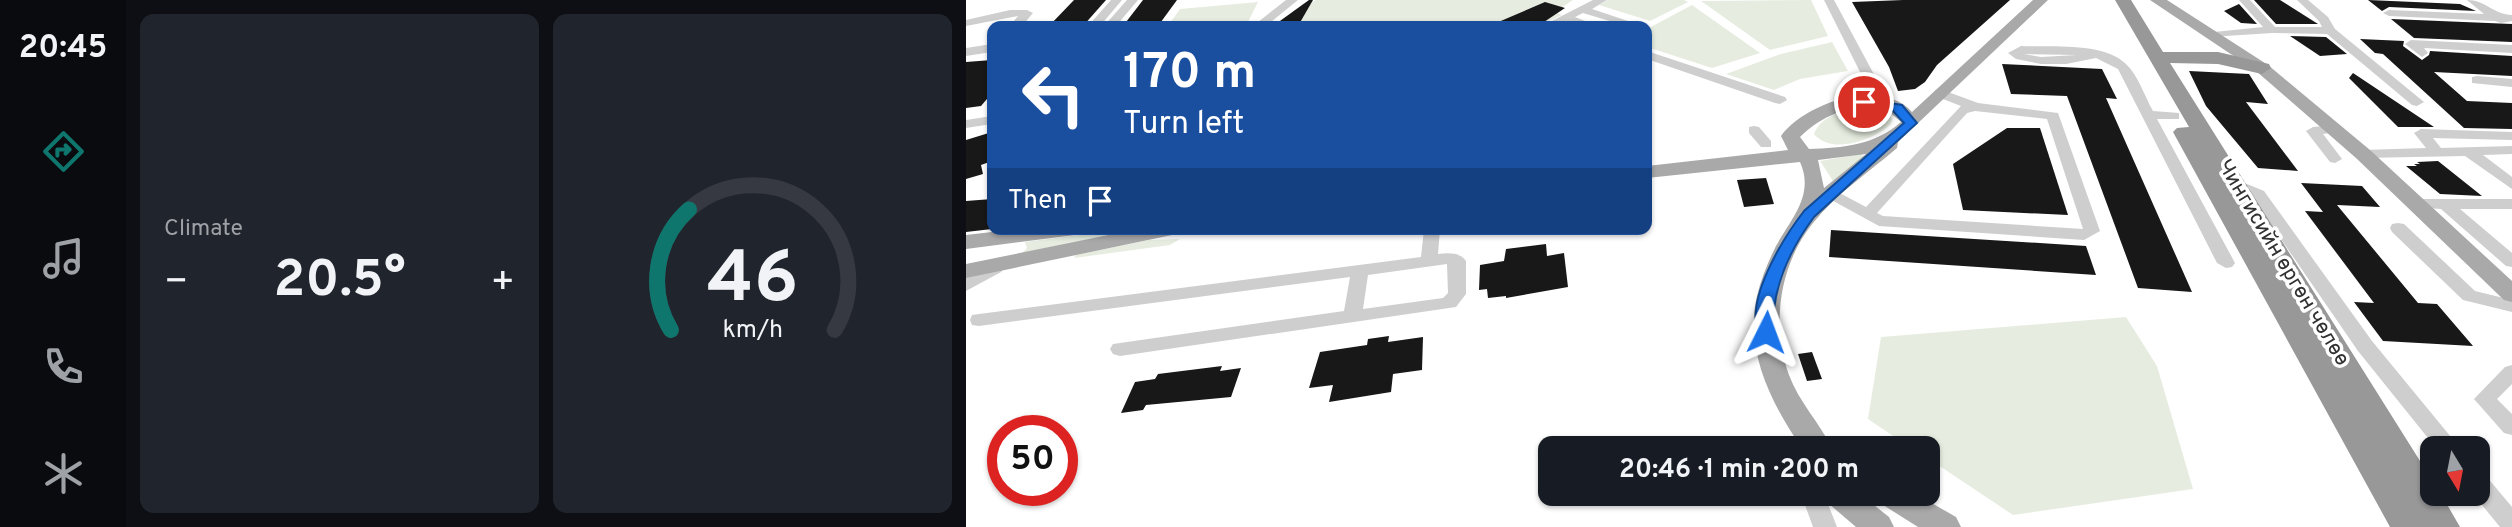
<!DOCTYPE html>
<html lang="en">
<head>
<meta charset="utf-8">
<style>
	body { margin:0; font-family:Overpass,sans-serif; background:#20242c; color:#f1f3f6; height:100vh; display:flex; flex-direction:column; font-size:26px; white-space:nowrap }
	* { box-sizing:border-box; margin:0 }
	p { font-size:23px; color:#9ea1a6 }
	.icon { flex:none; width:38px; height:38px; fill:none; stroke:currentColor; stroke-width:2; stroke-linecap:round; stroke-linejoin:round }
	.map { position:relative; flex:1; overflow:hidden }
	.side { display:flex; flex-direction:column; gap:14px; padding:14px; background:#0d0f14; width:840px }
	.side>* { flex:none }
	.banner { position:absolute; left:21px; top:21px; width:665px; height:214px; border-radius:14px; box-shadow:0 2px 5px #0004; background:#1a4fa0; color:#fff; overflow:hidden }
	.needle { width:46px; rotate:170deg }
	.tools { position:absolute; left:1454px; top:436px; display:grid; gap:14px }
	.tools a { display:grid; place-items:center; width:70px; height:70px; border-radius:14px; background:#171b24; box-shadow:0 2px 5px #0004; font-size:35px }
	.speed { position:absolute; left:21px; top:415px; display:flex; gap:14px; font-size:35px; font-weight:700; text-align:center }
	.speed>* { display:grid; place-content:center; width:91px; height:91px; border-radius:50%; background:#171b24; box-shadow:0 2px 5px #0004; line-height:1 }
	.speed .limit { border:10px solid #d22; background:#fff; color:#111 }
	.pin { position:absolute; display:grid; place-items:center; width:60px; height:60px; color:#fff; margin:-30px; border:4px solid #fff; border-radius:50%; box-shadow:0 2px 7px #0007 }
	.me { position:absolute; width:77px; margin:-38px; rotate:3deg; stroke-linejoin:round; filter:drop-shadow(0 0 5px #0008) }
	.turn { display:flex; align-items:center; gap:24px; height:147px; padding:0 21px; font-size:32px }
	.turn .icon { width:91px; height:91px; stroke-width:2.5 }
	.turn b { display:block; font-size:49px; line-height:60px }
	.then { display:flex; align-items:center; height:66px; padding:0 21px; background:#0003; gap:14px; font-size:26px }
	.big { font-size:52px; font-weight:700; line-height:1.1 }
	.side .card { flex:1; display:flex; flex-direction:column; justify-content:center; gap:10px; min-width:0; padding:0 24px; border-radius:14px; background:#20242c }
	.side .dial { align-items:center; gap:0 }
	.dial svg { height:182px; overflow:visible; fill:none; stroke:#363941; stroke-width:7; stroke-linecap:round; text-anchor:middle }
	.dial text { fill:#f1f3f6; stroke:none }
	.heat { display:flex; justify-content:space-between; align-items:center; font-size:38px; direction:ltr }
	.side .tiles { flex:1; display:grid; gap:14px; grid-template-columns:repeat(2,1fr) }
	.trip { position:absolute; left:572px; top:436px; width:402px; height:70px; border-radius:14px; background:#171b24; box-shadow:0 2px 5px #0004; font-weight:700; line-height:70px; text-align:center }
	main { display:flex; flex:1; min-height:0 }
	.tabs { display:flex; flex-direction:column; width:126px; justify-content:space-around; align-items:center; background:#090b0e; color:#9ea1a6 }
	.tabs .icon { width:49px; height:49px }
	.tabs .active { color:#0f766e }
	.tabs b { font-size:32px; color:#f1f3f6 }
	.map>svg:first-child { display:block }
</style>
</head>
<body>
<main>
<nav class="tabs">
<b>20:45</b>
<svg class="icon active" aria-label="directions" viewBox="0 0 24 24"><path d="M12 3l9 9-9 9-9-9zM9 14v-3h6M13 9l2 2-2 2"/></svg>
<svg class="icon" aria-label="music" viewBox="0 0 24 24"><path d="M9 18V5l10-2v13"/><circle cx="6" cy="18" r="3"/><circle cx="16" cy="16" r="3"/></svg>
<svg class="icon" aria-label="phone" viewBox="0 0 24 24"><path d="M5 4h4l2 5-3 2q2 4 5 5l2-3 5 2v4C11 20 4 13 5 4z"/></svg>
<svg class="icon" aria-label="climate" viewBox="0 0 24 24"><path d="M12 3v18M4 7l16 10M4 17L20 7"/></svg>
</nav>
<section class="side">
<div class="tiles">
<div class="card"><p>Climate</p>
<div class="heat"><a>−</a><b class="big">20.5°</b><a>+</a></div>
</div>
<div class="card dial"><svg viewBox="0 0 100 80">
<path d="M14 69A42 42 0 1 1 86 69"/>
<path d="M14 69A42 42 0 0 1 22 16" stroke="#0f766e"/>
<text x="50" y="56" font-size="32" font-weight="700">46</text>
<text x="50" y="72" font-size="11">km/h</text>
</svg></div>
</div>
</section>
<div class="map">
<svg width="1546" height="527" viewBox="0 0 1546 527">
	<rect width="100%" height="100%" fill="#fff"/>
	<g fill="#e6ede0">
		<polygon points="350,0 607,0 589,12 596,15 572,26 311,26 332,8"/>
		<polygon points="642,0 718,0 722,2 684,21 633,5"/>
		<polygon points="845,0 862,36 804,50 735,1"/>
		<polygon points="292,2 280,26 202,26 214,9"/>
		<polygon points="726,5 794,53 746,68 681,47 681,29"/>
		<polygon points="866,42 882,71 834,79 808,90 760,74 815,54"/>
		<path d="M901,108L917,110L926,119L925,124C909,139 866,156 848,134C855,114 883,109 901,108Z"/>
		<polygon points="895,154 899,157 867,181 854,161"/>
		<polygon points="161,229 175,229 51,259 61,248 59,242"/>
		<polygon points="214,239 204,245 108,258 110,255 183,240"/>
		<polygon points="1160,317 1191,366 1227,489 1047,515 963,459 962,448 945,448 902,419 915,337"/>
	</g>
	<g fill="#181818">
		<polygon points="108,0 140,0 117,26 83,26"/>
		<polygon points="177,0 211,0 192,26 157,26"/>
		<polygon points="343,0 347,0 332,26 307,26"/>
		<polygon points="937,0 1044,0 971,65 959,82 949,89 932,91 923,67 886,2"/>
		<polygon points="1288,0 1314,0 1352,24 1310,24"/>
		<polygon points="1402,0 1494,4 1510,11 1423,7 1416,11"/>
		<polygon points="579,2 599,8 572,26 523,26"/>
		<polygon points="1273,4 1291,24 1275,23 1258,11"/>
		<polygon points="1425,19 1546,24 1546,42 1448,38"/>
		<polygon points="1324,36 1360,37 1381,54 1354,56"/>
		<polygon points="1394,39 1438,41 1437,46 1456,60 1463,55 1464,51 1546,56 1546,76 1468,72 1501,101 1546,103 1546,129 1498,128 1417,54 1409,53"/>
		<polygon points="26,60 26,93 15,106 0,108 0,62"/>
		<polygon points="1036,64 1136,69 1151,99 1140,98 1226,292 1172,288 1101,96 1045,94"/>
		<polygon points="1223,71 1283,74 1302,104 1280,102 1332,171 1292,168 1240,106"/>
		<polygon points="1387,73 1468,127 1432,127 1383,78"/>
		<polygon points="1041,128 1074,128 1102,215 997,210 987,164"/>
		<polygon points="26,132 26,161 15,165 17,174 0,179 0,140"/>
		<polygon points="1472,161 1516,196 1474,194 1440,166 1451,166 1448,164 1454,164 1451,162"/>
		<polygon points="800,178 808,204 778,207 771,180"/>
		<polygon points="1335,183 1396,186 1414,207 1371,205 1452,303 1471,304 1507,346 1417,341 1388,302 1408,303 1339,211 1357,212"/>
		<polygon points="26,199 26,229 0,232 0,201"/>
		<polygon points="865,230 1120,246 1130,275 863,257"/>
		<polygon points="580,244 581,256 598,253 602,287 540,298 540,296 522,298 521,289 513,290 514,265 538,261 540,249"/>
		<polygon points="423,336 422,342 457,337 456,370 427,374 425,392 363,402 367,385 343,388 354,352 401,345 402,339"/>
		<polygon points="846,352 856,379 841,381 832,354"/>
		<polygon points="256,366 254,371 275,368 265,397 180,405 177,410 155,413 169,382 189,379 192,374"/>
	</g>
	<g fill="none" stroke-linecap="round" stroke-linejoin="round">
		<g fill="#cecece" fill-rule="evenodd">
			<polygon points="145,0 156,0 134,26 122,26"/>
			<polygon points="161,0 172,0 150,26 138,26"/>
			<polygon points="320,0 332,0 300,26 287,26"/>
			<polygon points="627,0 641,0 626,9 677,26 660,26 617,13 609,17 632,26 615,26 600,22 591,26 576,26"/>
			<polygon points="858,0 868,0 919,95 907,105 897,105 895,102 905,94"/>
			<polygon points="1273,0 1284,0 1309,27 1356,27 1353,21 1331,0 1342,0 1362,17 1369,29 1458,102 1451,106 1446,105 1361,34 1306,33 1244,37 1244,33 1248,32 1297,27"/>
			<path d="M1501,0C1520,0 1526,14 1546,15V21L1535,23L1529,21L1423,16L1417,13L1423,10L1518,14Z"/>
			<polygon points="44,10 61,10 67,13 56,26 44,26 52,16 0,26 0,20"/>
			<polygon points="1445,40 1546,45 1546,53 1458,48 1462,53 1456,57 1439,44"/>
			<polygon points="26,44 26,52 0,56 0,48"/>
			<path d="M1055,46C1084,47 1139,42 1160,64C1172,75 1179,97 1187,111L1213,113V119H1191L1269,263L1266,267L1260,268L1251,263L1152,69L1130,58L1100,64H1075L1050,59L1042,53ZM1058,54L1111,55L1075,57Z"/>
			<polygon points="681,51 819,97 821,100 814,104 809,103 681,59"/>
			<polygon points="1511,76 1546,79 1546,87 1506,83 1506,77"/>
			<path d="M974,89L1012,103L1092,113L1134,231L1118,240L913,226L860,197L858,194L866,189L900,207L995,106L969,96V90ZM1009,111L1081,119L1117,229L917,216L911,213L1001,113Z"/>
			<polygon points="26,116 26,124 0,128 0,120"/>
			<polygon points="1367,125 1374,129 1372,132 1357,134 1376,159 1369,163 1364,162 1340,131 1347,127"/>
			<polygon points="788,126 793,127 805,141 805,147 795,147 783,133 783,127"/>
			<polygon points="1455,129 1546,132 1546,140 1467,138 1475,148 1546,146 1546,154 1517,155 1546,177 1546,189 1499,156 1397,158 1390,154 1397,150 1460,148 1448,133"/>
			<polygon points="1269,179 1298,191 1406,341 1494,448 1470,448 1392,351 1286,197 1264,187 1261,184 1264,181"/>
			<polygon points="1450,199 1546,199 1546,209 1494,209 1546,253 1546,267 1540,266 1475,209 1444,207 1442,204 1444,201"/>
			<polygon points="1432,223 1438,224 1509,291 1546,300 1546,312 1497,300 1426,232 1424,228 1426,224"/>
			<path d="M458,229H474L472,254C482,253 494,252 500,261V294L490,307L154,356L147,354L144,349L147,344L378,311L384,277L13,326L6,325L4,320L6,315L13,314L455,257ZM481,264L482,293L477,298L397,309L402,275Z"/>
			<polygon points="29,262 38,268 35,272 0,291 0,277"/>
			<polygon points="1546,365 1546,384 1531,399 1546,414 1546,435 1538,433 1508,399 1539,367"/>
			<polygon points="1512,473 1520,476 1546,507 1546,527 1534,527 1507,494 1512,494"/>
			<polygon points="835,494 858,494 871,527 847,527"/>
		</g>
		<g fill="#a9a9a9" fill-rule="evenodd">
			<path d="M1067,0H1082L932,142L931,148C903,172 870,194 847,223C813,265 805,325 823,375C833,402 853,422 866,448H836C806,405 778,351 791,296C795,279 802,262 810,246C825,219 849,195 834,162L681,178V166L822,150L815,136C839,103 915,77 946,112ZM901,107L921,110L935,122C909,145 877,148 843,149L834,137C854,118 873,109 901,107ZM900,154L858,188L852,160Z"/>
			<polygon points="1184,0 1201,0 1302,65 1404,150 1546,281 1546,302 1538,300 1390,158 1290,71"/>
			<polygon points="52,229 120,229 109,235 0,249 0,235"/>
			<polygon points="172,229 217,229 206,235 0,278 0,264"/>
			<polygon points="858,494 894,494 923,517 928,527 890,527 862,503"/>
			<polygon points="910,494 950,494 990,517 995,527 952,527 914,503"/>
		</g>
		<polygon fill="#989898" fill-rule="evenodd" points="1149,0 1165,0 1197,52 1252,52 1303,64 1305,68 1296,74 1252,64 1204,63 1466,480 1466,494 1475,494 1494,527 1424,527 1207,132 1211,128 1223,127"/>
	</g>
	<path fill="#1a73e8" stroke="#114b97" stroke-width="2" d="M898,99L936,105L951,123L848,217C828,244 812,275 808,309C807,318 811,327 806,336H794C776,303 818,237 838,211L938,123L927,111L894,105V100Z"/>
	<g text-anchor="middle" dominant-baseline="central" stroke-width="7" stroke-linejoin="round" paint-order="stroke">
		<g font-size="21" fill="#313131" stroke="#fff">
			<text transform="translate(1317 263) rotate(59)">Чингисийн өргөн чөлөө</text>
		</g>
	</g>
</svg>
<div class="tools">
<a><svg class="needle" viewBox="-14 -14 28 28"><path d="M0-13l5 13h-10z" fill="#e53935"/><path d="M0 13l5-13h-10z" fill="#9ea1a6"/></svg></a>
</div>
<div class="speed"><div class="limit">50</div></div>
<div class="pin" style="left:898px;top:102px;background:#d93025"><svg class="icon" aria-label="arrive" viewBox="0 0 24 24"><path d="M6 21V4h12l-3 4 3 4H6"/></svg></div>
<svg class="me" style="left:800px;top:332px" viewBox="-20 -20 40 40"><path d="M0-17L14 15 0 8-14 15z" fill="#1a73e8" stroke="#fff" stroke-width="4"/></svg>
<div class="trip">20:46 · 1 min · 200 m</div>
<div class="banner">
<div class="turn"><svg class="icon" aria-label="left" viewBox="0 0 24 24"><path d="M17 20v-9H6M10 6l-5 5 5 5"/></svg><div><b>170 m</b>Turn left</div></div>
<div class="then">Then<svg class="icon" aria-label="arrive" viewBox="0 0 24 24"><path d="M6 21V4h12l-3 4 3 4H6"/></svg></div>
</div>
</div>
</main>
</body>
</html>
